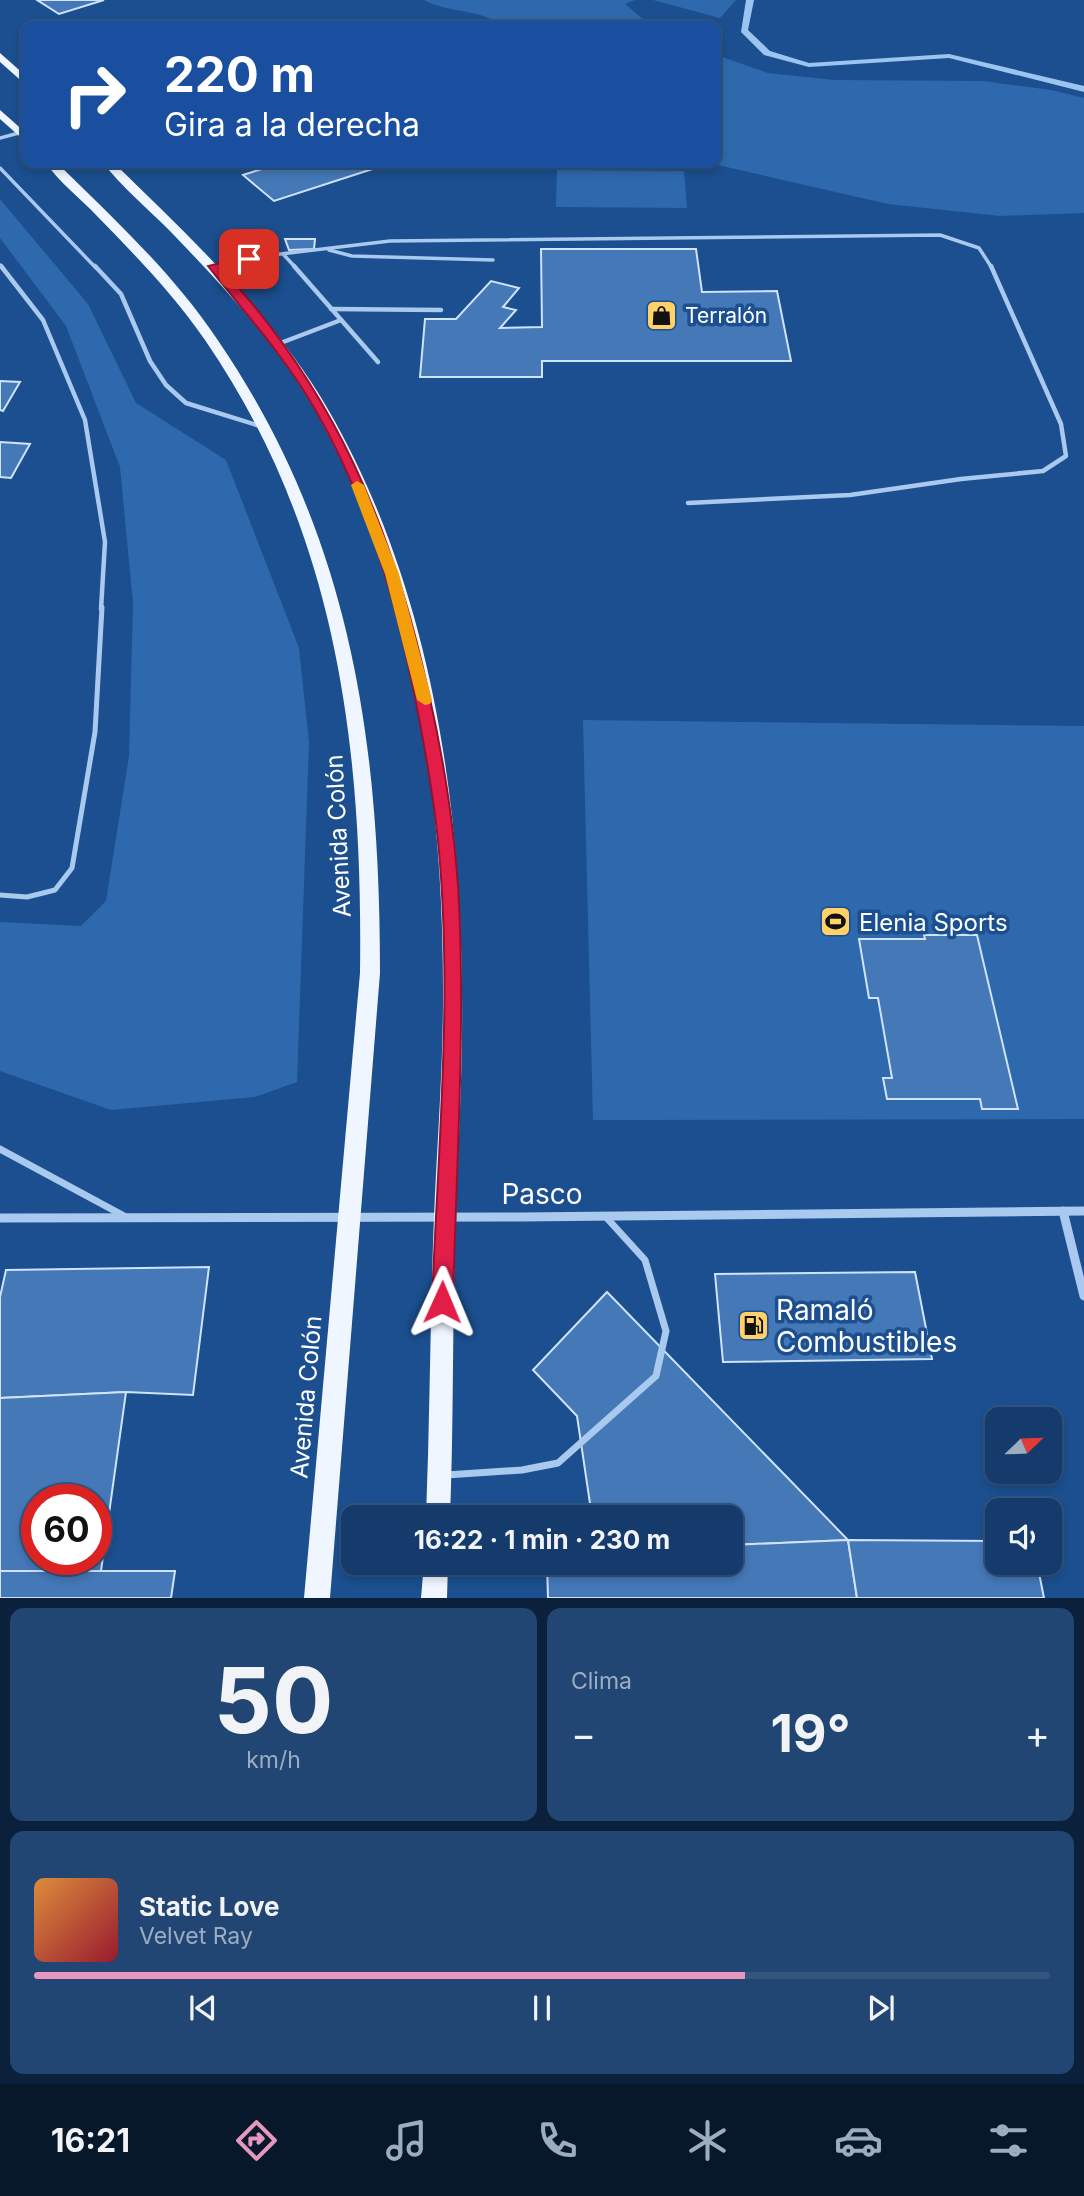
<!DOCTYPE html>
<html lang="es">
<head>
<meta charset="utf-8">
<style>
	body { margin:0; font-family:Inter,sans-serif; background:#214673; color:#f1f3f6; height:100vh; display:flex; flex-direction:column; font-size:26px; white-space:nowrap }
	* { box-sizing:border-box; margin:0 }
	p { font-size:23px; color:#9dadc1 }
	.icon { flex:none; width:38px; height:38px; fill:none; stroke:currentColor; stroke-width:2; stroke-linecap:round; stroke-linejoin:round }
	.map { position:relative; height:1598px; overflow:hidden }
	.side { display:flex; flex-direction:column; gap:10px; padding:10px; background:#0b203b; flex:1 }
	.side>* { flex:none }
	.hud { position:absolute; left:21px; top:21px; width:700px; height:147px; border-radius:14px; box-shadow:0 4px 10px #0003,0 0 0 2px #33557e; background:#1a4fa0; color:#fff; overflow:hidden }
	.needle { width:46px; rotate:67deg }
	.controls { position:absolute; left:985px; top:1407px; display:grid; gap:14px }
	.controls a { display:grid; place-items:center; width:77px; height:77px; border-radius:14px; background:#143b6b; box-shadow:0 4px 10px #0003,0 0 0 2px #33557e; font-size:35px }
	.speed { position:absolute; left:21px; top:1484px; display:flex; gap:14px; font-size:35px; font-weight:700; text-align:center }
	.speed>* { display:grid; place-content:center; width:91px; height:91px; border-radius:50%; background:#143b6b; box-shadow:0 4px 10px #0003,0 0 0 2px #33557e; line-height:1 }
	.speed .limit { border:10px solid #d22; background:#fff; color:#111 }
	.pin { position:absolute; display:grid; place-items:center; width:60px; height:60px; color:#fff; margin:-30px; border-radius:14px; box-shadow:0 4px 10px #0006 }
	.me { position:absolute; width:77px; margin:-38px; rotate:1deg; stroke-linejoin:round; filter:drop-shadow(0 0 5px #0008) }
	.turn { display:flex; align-items:center; gap:24px; height:147px; padding:0 28px; font-size:32px }
	.turn .icon { width:91px; height:91px; stroke-width:2.5 }
	.turn b { display:block; font-size:49px; line-height:60px }
	.big { font-size:52px; font-weight:700; line-height:1.1 }
	.side .card { flex:1; display:flex; flex-direction:column; justify-content:center; gap:10px; min-width:0; padding:0 24px; border-radius:14px; background:#214673 }
	.side .dial { align-items:center; gap:0 }
	.dial b { font-size:91px; line-height:1 }
	.song { display:flex; align-items:center; gap:21px }
	.cover { width:84px; height:84px; border-radius:10px; background:linear-gradient(135deg,hsl(30 70% 55%),hsl(350 70% 35%)) }
	.played { height:7px; border-radius:4px; background:linear-gradient(90deg,#e797bd 70%,#33557e 70%) }
	.keys { display:flex; justify-content:space-around; direction:ltr }
	.heat { display:flex; justify-content:space-between; align-items:center; font-size:38px; direction:ltr }
	.side .tiles { flex:1; display:grid; gap:10px; grid-template-columns:1fr 1fr }
	.card:last-child { grid-column:span 2 }
	.trip { position:absolute; left:341px; top:1505px; width:402px; height:70px; border-radius:14px; background:#143b6b; box-shadow:0 4px 10px #0003,0 0 0 2px #33557e; font-weight:700; line-height:70px; text-align:center }
	.dock { display:flex; height:112px; justify-content:space-around; align-items:center; background:#08182b; color:#9dadc1 }
	.dock .icon { width:49px; height:49px }
	.dock .active { color:#e797bd }
	.dock b { font-size:32px; color:#f1f3f6 }
	.map>svg:first-child { display:block }
</style>
</head>
<body>
<div class="map">
<svg width="1084" height="1598" viewBox="0 0 1084 1598">
	<rect width="100%" height="100%" fill="#1b4f8f"/>
	<g fill="#2e69ad">
		<path d="M424,0H635L625,4L651,26H503C478,8 451,14 424,0Z"/>
		<polygon points="653,0 736,0 720,18"/>
		<polygon points="716,55 768,73 834,80 983,81 1051,90 1084,98 1084,213 1000,216 888,204 709,163 716,163"/>
		<polygon points="557,170 684,171 687,208 556,207"/>
		<polygon points="0,199 88,304 136,403 226,460 299,648 309,742 297,1082 255,1097 111,1110 0,1071 0,922 81,926 106,901 129,756 133,603 120,467 66,326 0,238"/>
		<polygon points="583,720 1084,726 1084,1119 593,1120"/>
	</g>
	<g fill="none" stroke-linecap="round" stroke-linejoin="round">
		<polygon fill="#9cc4f0" fill-rule="evenodd" points="746,0 754,0 748,30 770,51 809,63 949,54 1084,86 1084,92 949,58 809,67 764,55 741,32"/>
	</g>
	<g fill="#4478b7" stroke="#cfe3fa" stroke-width="2" fill-rule="evenodd">
		<polygon points="37,0 104,0 59,14"/>
		<polygon points="281,163 391,163 274,201 243,175"/>
		<polygon points="285,239 315,239 314,249 289,250"/>
		<polygon points="541,249 696,249 702,292 777,291 791,361 542,361 542,377 420,377 425,319 456,319 491,281 519,288 503,307 516,310 500,328 542,327"/>
		<polygon points="0,381 20,382 3,411 0,410"/>
		<polygon points="0,442 30,444 11,478 0,477"/>
		<polygon points="924,935 977,935 1018,1109 982,1109 980,1099 887,1099 883,1078 892,1078 878,998 869,998 859,939 925,939"/>
		<polygon points="209,1267 193,1395 126,1392 0,1398 0,1297 6,1270"/>
		<polygon points="915,1272 932,1359 723,1362 715,1274"/>
		<polygon points="607,1292 848,1540 732,1545 732,1517 592,1517 577,1416 533,1370"/>
		<path d="M126,1392L101,1571H0V1398ZM37,1500H96V1559H37Z"/>
		<polygon points="848,1540 857,1598 548,1598 547,1563 732,1563 732,1545"/>
		<polygon points="848,1540 998,1541 998,1563 1037,1563 1044,1598 857,1598"/>
		<polygon points="0,1571 175,1571 171,1598 0,1598"/>
	</g>
	<g fill="none" stroke-linecap="round" stroke-linejoin="round">
		<g stroke="#a9c9ee" stroke-width="3.5">
			<polyline points="0,138 26,131"/>
			<polyline points="0,168 96,268"/>
			<polyline points="329,250 352,256 493,260"/>
			<polyline points="283,254 296,268"/>
			<polyline points="0,265 3,268"/>
			<polyline points="213,266 272,255 390,241 940,235 979,248 992,268"/>
		</g>
		<g stroke="#a9c9ee" stroke-width="4.5">
			<polyline points="1,266 43,320 85,420 105,542 101,609"/>
			<polyline points="95,266 121,294 150,361 166,385 186,403 260,426"/>
			<polyline points="294,266 378,362"/>
			<polyline points="331,309 441,310"/>
			<polyline points="278,344 341,320"/>
			<polyline points="688,503 850,495 961,479 1043,471 1066,456 1061,424 991,266"/>
		</g>
		<polyline stroke="#a9c9ee" stroke-width="5" points="0,895 27,897 55,890 72,868 95,732 102,607"/>
		<g stroke="#a9c9ee" stroke-width="7">
			<polyline points="0,1149 126,1217"/>
			<polyline points="446,1475 522,1470 558,1463 656,1376 666,1331 645,1260 605,1216"/>
		</g>
		<g stroke="#a9c9ee" stroke-width="9">
			<polyline points="1063,1211 1084,1296"/>
			<polyline points="0,1218 521,1217 1084,1211"/>
		</g>
		<g fill="#f0f6ff" fill-rule="evenodd">
			<polygon points="0,53 26,76 26,85 0,62"/>
			<polygon points="0,110 26,133 26,142 0,119"/>
			<path d="M46,163H57C113,218 173,273 217,339C351,535 380,740 380,973L330,1598H304L360,973C363,746 337,532 205,340C174,295 135,255 97,216C81,199 59,182 46,163Z"/>
			<path d="M103,163H114C192,239 274,316 329,411C430,587 461,797 462,997C463,1071 458,1144 456,1217C452,1317 454,1417 450,1517H426C430,1417 430,1317 434,1217C437,1144 443,1071 443,998C444,798 415,589 316,412C277,344 223,286 169,230C147,208 122,187 103,163Z"/>
			<polygon points="424,1563 448,1563 447,1598 421,1598"/>
		</g>
	</g>
	<path fill="#e11d48" stroke="#92132f" stroke-width="2" d="M249,256L254,259L253,262L221,268C335,391 393,529 428,690C446,769 458,848 460,929C464,1053 456,1178 453,1302L450,1309L442,1312L435,1309L432,1302C438,1149 453,993 438,841C432,782 421,726 409,668C390,579 361,490 316,411C286,358 245,313 208,266Z"/>
	<polygon fill="#f59e0b" points="357,481 364,485 399,574 432,700 430,704 425,705 417,700 385,574 351,485"/>
	<defs>
		<symbol id="shop-square" viewBox="-11 -11 22 22"><rect x="-9" y="-9" width="18" height="18" rx="4" fill="#ffd166" stroke="#1b4f8f"/><path d="M-5-2.5h2.3a2.7 3.5 0 0 1 5.4 0H5L5.5 6h-11ZM-1.5-2.5h3a1.5 2.3 0 0 0-3 0Z" fill="#111"/></symbol>
		<symbol id="stadium-square" viewBox="-11 -11 22 22"><rect x="-9" y="-9" width="18" height="18" rx="4" fill="#ffd166" stroke="#1b4f8f"/><path d="M0-5a6.5 5 0 1 0 0 10a6.5 5 0 1 0 0-10ZM-3.5-1.8h7v3.6h-7Z" fill="#111"/></symbol>
		<symbol id="fuel-square" viewBox="-11 -11 22 22"><rect x="-9" y="-9" width="18" height="18" rx="4" fill="#ffd166" stroke="#1b4f8f"/><path d="M-5.5-6h7V0h2V4h1.3V-2.5L3-4.5l.8-.8L6-3V5H2.5V1h-1V6h-7ZM-4.2-4.7v3.2H.2V-4.7Z" fill="#111"/></symbol>
	</defs>
	<g fill-rule="evenodd">
		<use href="#shop-square" x="644" y="298" width="35" height="35"/>
		<use href="#stadium-square" x="818" y="904" width="35" height="35"/>
		<use href="#fuel-square" x="736" y="1308" width="35" height="35"/>
	</g>
	<g text-anchor="middle" dominant-baseline="central" stroke-width="7" stroke-linejoin="round" paint-order="stroke">
		<g font-size="21" fill="#fff" stroke="#1b4f8f" text-anchor="start">
			<text x="685" y="315">Terralón</text>
		</g>
		<g font-size="24" fill="#fff" stroke="#1b4f8f">
			<text transform="translate(338 836) rotate(-93)">Avenida Colón</text>
			<text transform="translate(306 1397) rotate(-85)">Avenida Colón</text>
		</g>
		<g font-size="24" fill="#fff" stroke="#1b4f8f" text-anchor="start">
			<text x="859" y="922">Elenia Sports</text>
		</g>
		<g font-size="28" fill="#fff" stroke="#1b4f8f">
			<text x="542" y="1194">Pasco</text>
		</g>
		<g font-size="28" fill="#fff" stroke="#1b4f8f" text-anchor="start">
			<text x="776" y="1310">Ramaló<tspan x="776" dy="32">Combustibles</tspan></text>
		</g>
	</g>
</svg>
<div class="controls">
<a><svg class="needle" viewBox="-14 -14 28 28"><path d="M0-13l5 13h-10z" fill="#e53935"/><path d="M0 13l5-13h-10z" fill="#9dadc1"/></svg></a>
<a><svg class="icon" aria-label="sound" viewBox="0 0 24 24"><path d="M4 9h4l5-4v14l-5-4H4zM17 9q2 3 0 6"/></svg></a>
</div>
<div class="speed"><div class="limit">60</div></div>
<div class="pin" style="left:249px;top:259px;background:#d93025"><svg class="icon" aria-label="arrive" viewBox="0 0 24 24"><path d="M6 21V4h12l-3 4 3 4H6"/></svg></div>
<svg class="me" style="left:442px;top:1302px" viewBox="-20 -20 40 40"><path d="M0-17L14 15 0 8-14 15z" fill="#e11d48" stroke="#fff" stroke-width="4"/></svg>
<div class="trip">16:22 · 1 min · 230 m</div>
<div class="hud">
<div class="turn"><svg class="icon" aria-label="right" viewBox="0 0 24 24"><path d="M7 20v-9h11M14 6l5 5-5 5"/></svg><div><b>220 m</b>Gira a la derecha</div></div>
</div>
</div>
<section class="side">
<div class="tiles">
<div class="card dial"><b>50</b><p>km/h</p></div>
<div class="card"><p>Clima</p>
<div class="heat"><a>−</a><b class="big">19°</b><a>+</a></div>
</div>
<div class="card">
<div class="song"><i class="cover"></i><div><b>Static Love</b><p>Velvet Ray</p></div></div>
<div class="played"></div>
<div class="keys"><svg class="icon" aria-label="previous" viewBox="0 0 24 24"><path d="M18 5L8 12l10 7zM5 5v14"/></svg><svg class="icon" aria-label="pause" viewBox="0 0 24 24"><path d="M8 5v14M16 5v14"/></svg><svg class="icon" aria-label="next" viewBox="0 0 24 24"><path d="M6 5l10 7-10 7zM19 5v14"/></svg></div>
</div>
</div>
</section>
<nav class="dock">
<b>16:21</b>
<svg class="icon active" aria-label="directions" viewBox="0 0 24 24"><path d="M12 3l9 9-9 9-9-9zM9 14v-3h6M13 9l2 2-2 2"/></svg>
<svg class="icon" aria-label="music" viewBox="0 0 24 24"><path d="M9 18V5l10-2v13"/><circle cx="6" cy="18" r="3"/><circle cx="16" cy="16" r="3"/></svg>
<svg class="icon" aria-label="phone" viewBox="0 0 24 24"><path d="M5 4h4l2 5-3 2q2 4 5 5l2-3 5 2v4C11 20 4 13 5 4z"/></svg>
<svg class="icon" aria-label="climate" viewBox="0 0 24 24"><path d="M12 3v18M4 7l16 10M4 17L20 7"/></svg>
<svg class="icon" aria-label="car" viewBox="0 0 24 24"><path d="M5 17H2v-5l4-1 3-4h7l3 4 3 1v5h-3M9 17h6M6 11h13"/><circle cx="7" cy="17" r="2"/><circle cx="17" cy="17" r="2"/></svg>
<svg class="icon" aria-label="filters" viewBox="0 0 24 24"><path d="M4 7h16M4 17h16"/><circle cx="9" cy="7" r="2"/><circle cx="15" cy="17" r="2"/></svg>
</nav>
</body>
</html>
